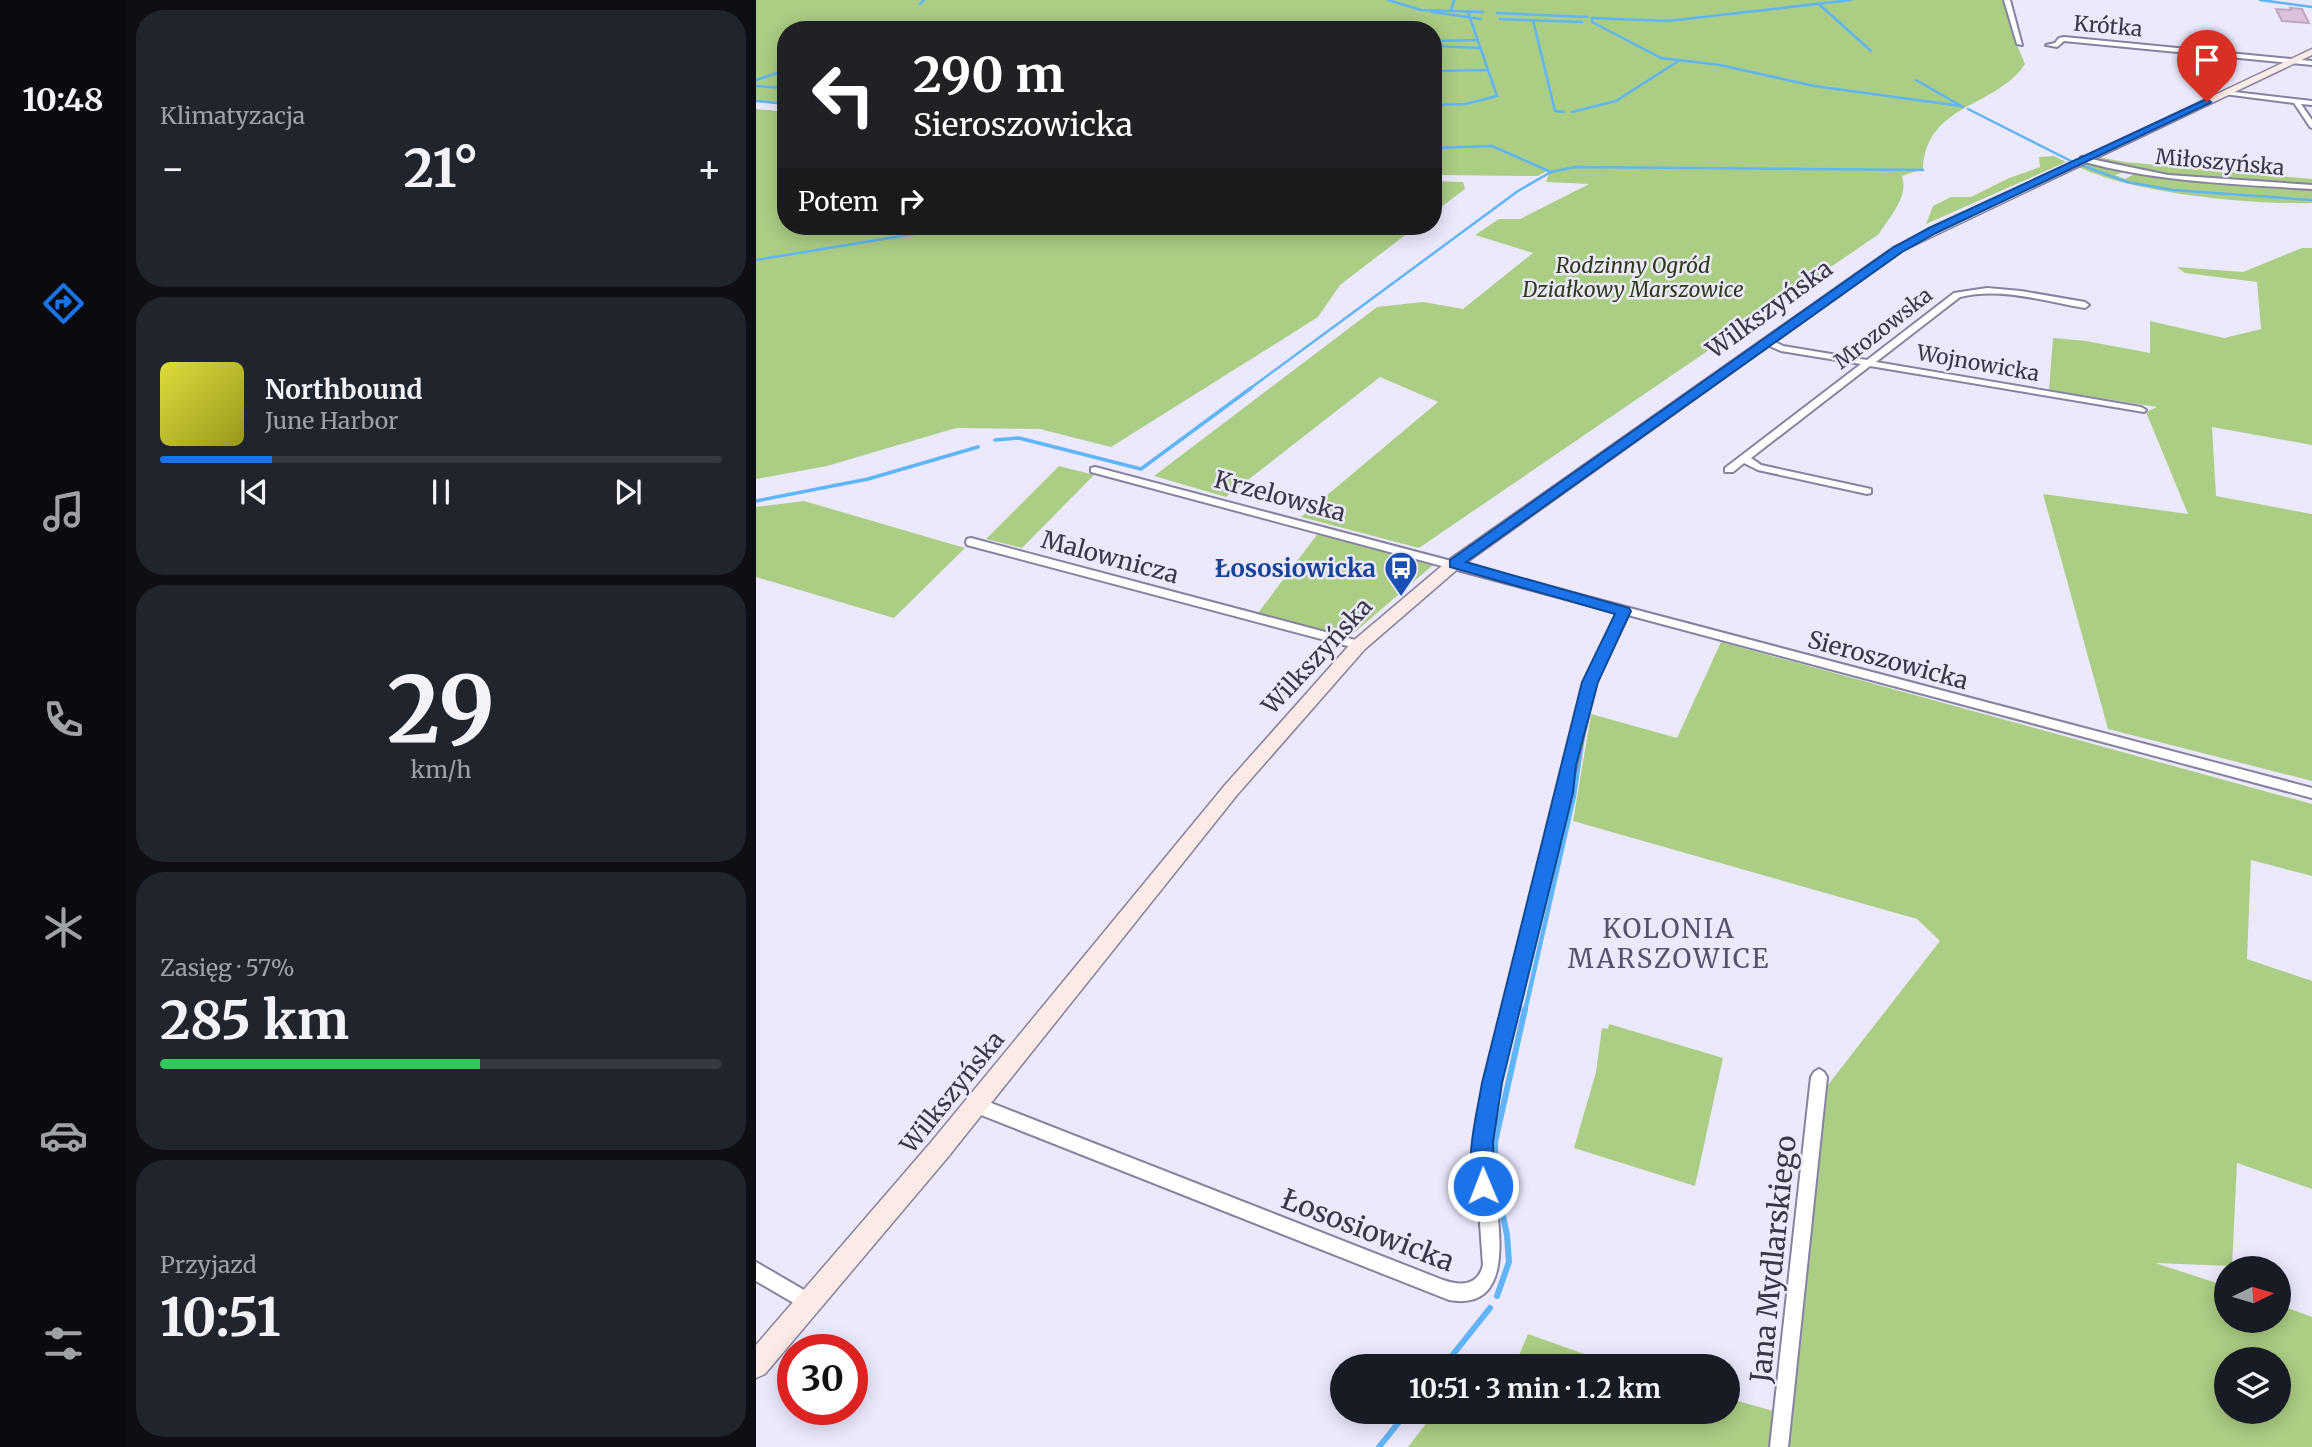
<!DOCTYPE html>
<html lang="pl">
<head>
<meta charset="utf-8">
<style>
	body { margin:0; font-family:Merriweather,serif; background:#20242c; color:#f1f3f6; height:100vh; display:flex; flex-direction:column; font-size:26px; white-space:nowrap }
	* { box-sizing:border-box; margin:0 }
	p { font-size:23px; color:#9ea1a6 }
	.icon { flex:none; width:38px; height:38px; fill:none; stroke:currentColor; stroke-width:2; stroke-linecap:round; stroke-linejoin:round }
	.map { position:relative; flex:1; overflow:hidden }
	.details { display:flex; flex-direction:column; gap:10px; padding:10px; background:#0d0f14; width:630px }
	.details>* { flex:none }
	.hud { position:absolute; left:21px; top:21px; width:665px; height:214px; border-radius:28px; box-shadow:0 4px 18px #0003; background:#202124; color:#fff; overflow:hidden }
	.needle { width:46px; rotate:85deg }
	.fabs { position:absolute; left:1458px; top:1256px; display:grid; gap:14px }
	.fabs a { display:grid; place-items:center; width:77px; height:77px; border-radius:50%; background:#171b24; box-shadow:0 4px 18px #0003; font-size:35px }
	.speed { position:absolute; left:21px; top:1334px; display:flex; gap:14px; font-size:35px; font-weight:700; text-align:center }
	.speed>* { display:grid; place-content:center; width:91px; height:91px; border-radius:50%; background:#171b24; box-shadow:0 4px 18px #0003; line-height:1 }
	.speed .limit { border:10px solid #d22; background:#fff; color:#111 }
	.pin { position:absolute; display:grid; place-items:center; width:60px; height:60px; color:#fff; margin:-72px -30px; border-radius:50% 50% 50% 0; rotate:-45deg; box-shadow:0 0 7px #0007 }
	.pin .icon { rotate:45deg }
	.me { position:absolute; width:77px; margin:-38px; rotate:359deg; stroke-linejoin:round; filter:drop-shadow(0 0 5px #0008) }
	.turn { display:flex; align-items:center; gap:24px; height:147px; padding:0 21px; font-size:32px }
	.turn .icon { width:91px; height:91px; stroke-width:2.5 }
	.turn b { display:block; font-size:49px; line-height:60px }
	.then { display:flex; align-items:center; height:66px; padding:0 21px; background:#0003; gap:14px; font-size:26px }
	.big { font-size:52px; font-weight:700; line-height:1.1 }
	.details .tile { flex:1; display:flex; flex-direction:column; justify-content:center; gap:10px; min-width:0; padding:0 24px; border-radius:28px; background:#20242c }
	.details .dial { align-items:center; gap:0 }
	.dial b { font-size:91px; line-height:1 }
	.song { display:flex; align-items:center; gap:21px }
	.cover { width:84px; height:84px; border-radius:10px; background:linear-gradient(135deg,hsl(60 70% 55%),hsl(60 70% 35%)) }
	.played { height:7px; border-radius:4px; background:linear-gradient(90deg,#1a73e8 20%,#363941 20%) }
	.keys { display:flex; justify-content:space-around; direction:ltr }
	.heat { display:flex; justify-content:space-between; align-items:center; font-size:38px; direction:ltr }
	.charge { height:10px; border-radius:5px; background:linear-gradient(90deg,#34c759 57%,#363941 0) }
	.trip { position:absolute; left:574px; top:1354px; width:410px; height:70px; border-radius:35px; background:#171b24; box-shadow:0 4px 18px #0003; font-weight:700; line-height:70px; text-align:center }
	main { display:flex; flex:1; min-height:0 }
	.tab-bar { display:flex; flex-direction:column; width:126px; justify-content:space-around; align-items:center; background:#090b0e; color:#9ea1a6 }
	.tab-bar .icon { width:49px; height:49px }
	.tab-bar .on { color:#1a73e8 }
	.tab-bar b { font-size:32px; color:#f1f3f6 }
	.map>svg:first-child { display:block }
</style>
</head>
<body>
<main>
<nav class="tab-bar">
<b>10:48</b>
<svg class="icon on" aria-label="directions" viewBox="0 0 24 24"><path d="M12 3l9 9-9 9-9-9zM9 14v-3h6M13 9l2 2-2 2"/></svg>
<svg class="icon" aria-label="music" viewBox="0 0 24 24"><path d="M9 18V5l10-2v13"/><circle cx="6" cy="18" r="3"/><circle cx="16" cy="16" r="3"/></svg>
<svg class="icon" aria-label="phone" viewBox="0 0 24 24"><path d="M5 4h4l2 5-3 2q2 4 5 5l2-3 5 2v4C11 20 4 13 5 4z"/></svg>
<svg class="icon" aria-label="climate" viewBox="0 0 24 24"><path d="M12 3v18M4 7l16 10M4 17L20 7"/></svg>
<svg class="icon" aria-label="car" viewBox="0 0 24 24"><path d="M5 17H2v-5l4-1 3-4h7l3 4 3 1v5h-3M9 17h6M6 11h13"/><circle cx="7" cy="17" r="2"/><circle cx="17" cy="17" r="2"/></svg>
<svg class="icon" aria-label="filters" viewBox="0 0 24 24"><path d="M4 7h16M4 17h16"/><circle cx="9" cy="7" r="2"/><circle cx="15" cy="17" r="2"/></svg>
</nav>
<section class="details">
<div class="tile"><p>Klimatyzacja</p>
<div class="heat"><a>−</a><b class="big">21°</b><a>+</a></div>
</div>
<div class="tile">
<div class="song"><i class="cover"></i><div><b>Northbound</b><p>June Harbor</p></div></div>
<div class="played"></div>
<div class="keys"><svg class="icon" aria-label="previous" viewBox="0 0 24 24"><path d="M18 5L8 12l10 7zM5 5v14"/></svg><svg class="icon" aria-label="pause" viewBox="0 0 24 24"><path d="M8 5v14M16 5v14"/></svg><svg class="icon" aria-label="next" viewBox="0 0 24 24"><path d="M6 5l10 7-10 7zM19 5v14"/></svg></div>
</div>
<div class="tile dial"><b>29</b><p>km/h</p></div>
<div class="tile"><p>Zasięg · 57%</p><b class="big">285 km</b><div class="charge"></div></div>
<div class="tile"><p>Przyjazd</p><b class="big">10:51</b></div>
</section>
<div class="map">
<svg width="1556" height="1447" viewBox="0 0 1556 1447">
	<rect width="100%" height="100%" fill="#ece9fd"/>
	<g fill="#accd84" fill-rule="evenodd">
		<path d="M0,0H1247L1256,33L1269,64C1240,108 1170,103 1167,169L1146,176C1153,197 1134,216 1123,234L663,548L545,517L682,402L624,377L470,497L398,476L621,307L667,302L707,309L777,253L719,235L743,219H764L833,184L790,182L794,170L781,176L677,175V30H30V103L0,100Z"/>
		<polygon points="0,109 30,112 30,226 661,226 584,285 562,317 355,447 284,429 200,428 71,466 0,479"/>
		<polygon points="1298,156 1310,162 1170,224 1177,206 1195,197 1215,197 1253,178 1284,167 1283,157"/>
		<path d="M1342,157L1369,162L1556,179V185C1485,180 1410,181 1342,160Z"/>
		<path d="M1330,163L1372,171L1359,175L1369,179L1380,173L1434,180L1556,189V203C1496,205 1373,193 1321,166Z"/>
		<polygon points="677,181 707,182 709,189 677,213"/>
		<polygon points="1546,248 1556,248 1556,445 1456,427 1460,496 1556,514 1556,781 1352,729 1287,494 1432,514 1390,412 1401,407 1293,390 1297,338 1330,341 1394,353 1394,321 1468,338 1505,329 1501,282 1429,273 1421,267 1487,272"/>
		<polygon points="303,466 338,475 266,548 230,539"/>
		<polygon points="48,501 209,548 138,618 0,577 0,507"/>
		<polygon points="563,532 674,562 677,565 593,637 502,613"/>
		<path d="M965,642L1556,804V876L1495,860L1491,959L1556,981V1189L1481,1163L1476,1266L1399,1263L1470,1286V1321H1522L1523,1305L1556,1317V1447H1031L1068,1090L1184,941L1161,919L817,821L835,714L921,738ZM1470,1360H1522V1412H1470Z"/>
		<polygon points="853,1024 967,1058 939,1186 818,1148 840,1072 846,1028 852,1029"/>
		<polygon points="772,1334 865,1367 758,1367"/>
		<polygon points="971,1398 1021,1412 1015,1447 652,1447 679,1412 971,1412"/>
	</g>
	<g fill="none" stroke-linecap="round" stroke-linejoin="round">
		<g stroke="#61b5f6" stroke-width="2.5">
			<polyline points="632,0 665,10 727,12"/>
			<polyline points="1504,0 1556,7"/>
			<polyline points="164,4 168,0"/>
			<polyline points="1064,5 1115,51"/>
			<polyline points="695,11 698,0"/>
			<polyline points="676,12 725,19"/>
			<polyline points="741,13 831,17"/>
			<polyline points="836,18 836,22 905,58 964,65 1058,86 1205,106"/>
			<polyline points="836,18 912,21 1095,0"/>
			<polyline points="744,19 826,22"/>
			<polyline points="777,20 799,111 808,112"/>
			<polyline points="679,41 721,40"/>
			<polyline points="677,46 724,48"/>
			<polyline points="677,71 732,70"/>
			<polyline points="0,80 30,70"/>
			<polyline points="1160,80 1207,107"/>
			<polyline points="0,86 30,88"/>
			<polyline points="0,101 30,104"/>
			<polyline points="677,105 710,104 741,96 712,12"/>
			<polyline points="1212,109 1315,161"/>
			<polyline points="816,112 860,101 924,60"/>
			<polyline points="677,148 736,146 795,172 819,167 1167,170"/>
			<polyline points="1325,165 1371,182 1417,190 1556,200"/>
			<polyline points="0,260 206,226"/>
			<polyline points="492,390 762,191 795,172"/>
		</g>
		<g stroke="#61b5f6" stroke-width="3.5">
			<polyline points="239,440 263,438 385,469 495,388"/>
			<polyline points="0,501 112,479 222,447"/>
		</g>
		<polyline stroke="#61b5f6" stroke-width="4.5" points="769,1011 818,796 827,735"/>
		<g stroke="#61b5f6" stroke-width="6">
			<polyline points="741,1296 753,1262 751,1235 739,1179 739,1142 769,1009"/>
			<polyline points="687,1367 734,1308"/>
			<polyline points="623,1447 651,1412"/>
		</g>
	</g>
	<polygon fill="#dbc1da" stroke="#c0a7bf" stroke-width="2" points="1534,8 1546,9 1553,23 1526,21 1520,9 1535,10"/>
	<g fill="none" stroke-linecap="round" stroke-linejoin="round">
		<defs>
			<g id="street">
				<polygon points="1248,0 1254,0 1266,45 1261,44"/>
				<polygon points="1308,37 1556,61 1556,65 1308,41 1301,47 1290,45 1299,43 1303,38"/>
				<polygon points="1470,91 1556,101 1556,105 1545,104 1556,120 1556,128 1554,127 1538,103 1468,94 1468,92"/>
				<path d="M1325,157L1412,175L1556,185V189C1478,184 1401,182 1325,161Z"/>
				<path d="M1231,288L1265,291L1329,302L1333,305L1329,308C1288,301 1245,287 1204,297L1120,362L1385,407L1390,410L1388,412L1114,366L995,458L1005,465L1115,489V493L1111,494L1002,470L988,463L977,472H969V468L1105,364L1025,351L1009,344V340H1015L1027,346L1111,360L1198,293Z"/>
				<path d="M339,467L1556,788V798L872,615L840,683L744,1083C740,1106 733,1129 734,1152C735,1194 772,1314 693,1300L220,1113L214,1110L212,1105L214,1100L220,1097L687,1280C705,1286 722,1286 727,1265L718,1141L728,1083L828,683L862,613L335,472V468Z"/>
				<polygon points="215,538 603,641 609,645 603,649 211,545 210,542 211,539"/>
				<polygon points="1063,1069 1068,1072 1071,1077 1032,1447 1014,1447 1055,1077 1058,1072"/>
				<polygon points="0,1262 60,1297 63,1303 60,1309 54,1312 48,1309 0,1281"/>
			</g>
			<polygon id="secondary" points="1556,49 1556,55 1146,251 704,567 609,649 481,795 192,1157 9,1374 0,1378 0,1345 176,1141 469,785 597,641 694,559 1138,247"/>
		</defs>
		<use href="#street" stroke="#87829f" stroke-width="4"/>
		<use href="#secondary" stroke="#87829f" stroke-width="3"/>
		<use href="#street" fill="#fff" fill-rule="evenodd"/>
		<use href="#secondary" fill="#fbebe6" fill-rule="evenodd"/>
	</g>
	<path fill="#1a73e8" stroke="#114b97" stroke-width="2" d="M1451,99L1455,102L1454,103L1180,233L1146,252L710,562L873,608L875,611L842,682L820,765L817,793L746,1083L737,1142L738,1186L735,1194L727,1197L720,1194C707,1164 721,1114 726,1083L826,682L859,614L694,567V560L1138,247L1173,228Z"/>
	<defs>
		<symbol id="bus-pin" viewBox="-11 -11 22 30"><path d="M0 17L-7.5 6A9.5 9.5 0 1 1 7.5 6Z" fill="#1a4fb4" stroke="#ece9fd"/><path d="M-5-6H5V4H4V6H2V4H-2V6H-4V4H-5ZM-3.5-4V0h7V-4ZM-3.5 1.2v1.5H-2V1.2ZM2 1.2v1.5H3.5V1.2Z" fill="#fff"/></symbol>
	</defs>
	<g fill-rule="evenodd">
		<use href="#bus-pin" x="626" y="549" width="38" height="52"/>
	</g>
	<g text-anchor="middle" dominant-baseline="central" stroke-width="5" stroke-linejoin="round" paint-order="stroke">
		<g font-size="21" fill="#3a3845" stroke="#ece9fd">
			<text transform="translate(1352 26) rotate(5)">Krótka</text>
			<text transform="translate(1464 162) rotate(5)">Miłoszyńska</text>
			<text transform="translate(1127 328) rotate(-38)">Mrozowska</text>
			<text transform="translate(1222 363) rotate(10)">Wojnowicka</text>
		</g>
		<g font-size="21" font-style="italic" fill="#2c3b16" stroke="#ece9fd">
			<text x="877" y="265">Rodzinny Ogród<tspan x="877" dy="24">Działkowy Marszowice</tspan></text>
		</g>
		<g font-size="24" fill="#3a3845" stroke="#ece9fd">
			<text transform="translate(1013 309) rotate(-36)">Wilkszyńska</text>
			<text transform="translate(524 496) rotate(15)">Krzelowska</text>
			<text transform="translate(354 557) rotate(15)">Malownicza</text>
			<text transform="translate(561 656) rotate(-47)">Wilkszyńska</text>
			<text transform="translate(1132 660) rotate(15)">Sieroszowicka</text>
			<text transform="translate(196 1092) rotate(-51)">Wilkszyńska</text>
		</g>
		<g font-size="24" font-weight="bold" fill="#164399" stroke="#ece9fd" text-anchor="end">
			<text x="620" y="568">Łososiowicka</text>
		</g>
		<g font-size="26" letter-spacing="2" fill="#57526d" stroke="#ece9fd">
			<text x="913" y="928">KOLONIA<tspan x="913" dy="30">MARSZOWICE</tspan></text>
		</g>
		<g font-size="28" fill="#3a3845" stroke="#ece9fd">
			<text transform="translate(612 1230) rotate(21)">Łososiowicka</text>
			<text transform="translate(1017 1259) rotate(-84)">Jana Mydlarskiego</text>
		</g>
	</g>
</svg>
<div class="fabs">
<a><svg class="needle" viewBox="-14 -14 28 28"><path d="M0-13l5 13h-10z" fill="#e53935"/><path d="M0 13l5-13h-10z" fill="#9ea1a6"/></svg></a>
<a><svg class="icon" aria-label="layers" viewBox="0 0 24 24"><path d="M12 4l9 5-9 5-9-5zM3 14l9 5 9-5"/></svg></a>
</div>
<div class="speed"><div class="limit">30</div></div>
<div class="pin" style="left:1451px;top:102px;background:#d93025"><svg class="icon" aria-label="arrive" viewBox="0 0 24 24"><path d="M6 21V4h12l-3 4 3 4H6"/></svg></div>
<svg class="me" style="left:727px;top:1186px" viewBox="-20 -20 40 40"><circle r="17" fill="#1a73e8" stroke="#fff" stroke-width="3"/><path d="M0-11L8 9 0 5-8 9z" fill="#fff"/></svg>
<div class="trip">10:51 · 3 min · 1.2 km</div>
<div class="hud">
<div class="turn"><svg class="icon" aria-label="left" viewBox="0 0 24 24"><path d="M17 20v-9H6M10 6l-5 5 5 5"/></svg><div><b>290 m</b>Sieroszowicka</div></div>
<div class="then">Potem<svg class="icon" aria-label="right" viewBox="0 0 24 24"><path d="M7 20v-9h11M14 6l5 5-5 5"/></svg></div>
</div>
</div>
</main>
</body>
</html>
